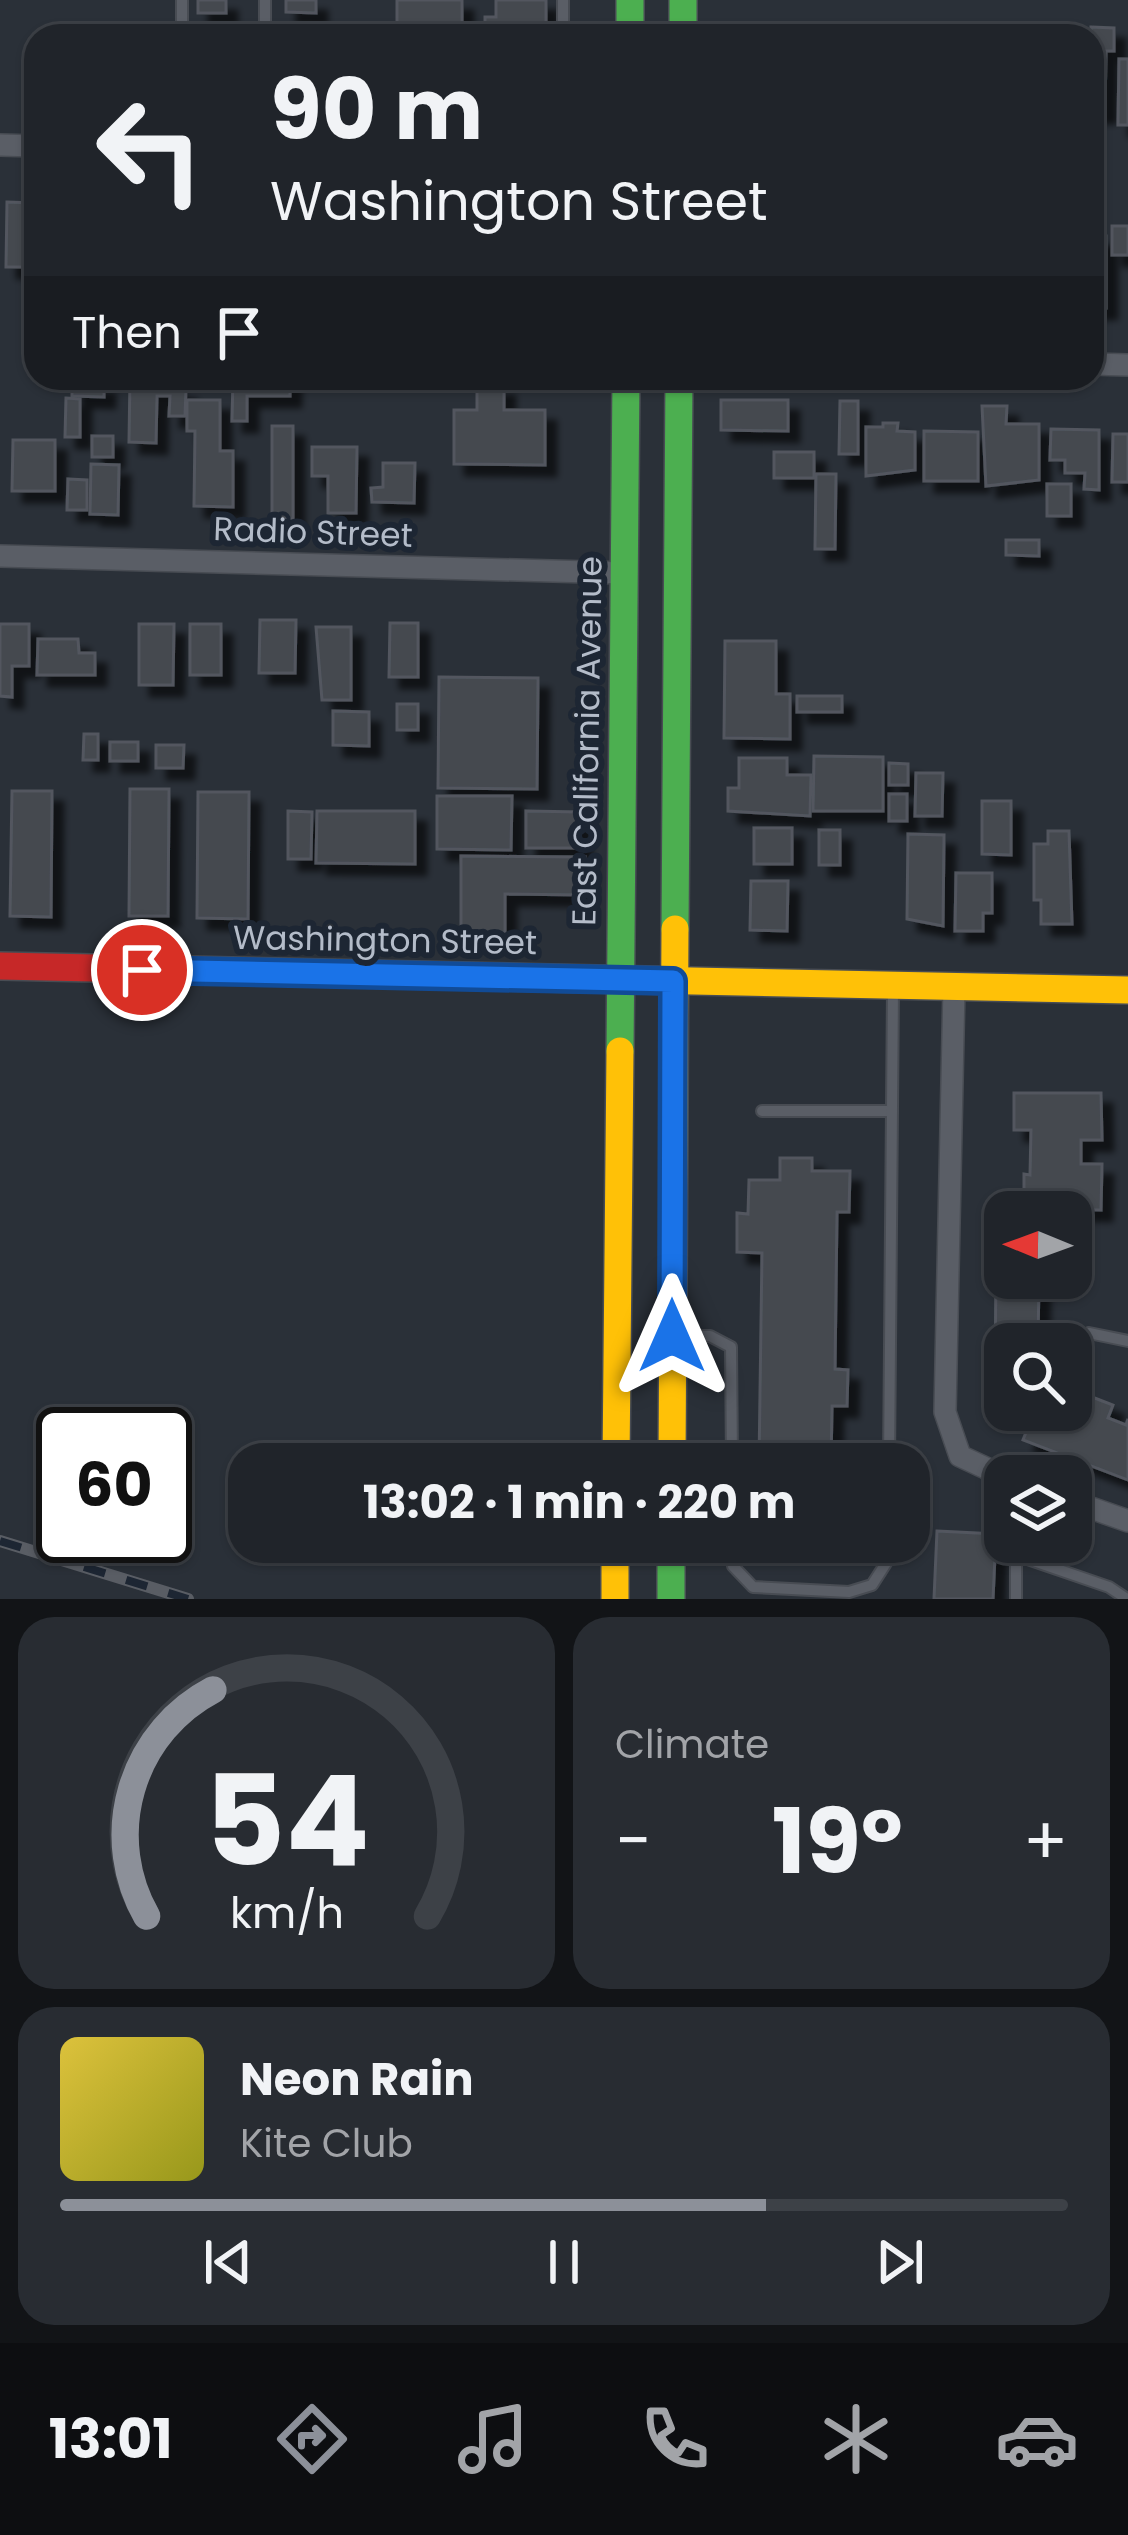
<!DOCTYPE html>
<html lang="en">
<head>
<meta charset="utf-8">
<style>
	body { margin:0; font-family:Poppins,sans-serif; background:#282c32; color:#f1f3f6; height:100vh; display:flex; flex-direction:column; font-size:45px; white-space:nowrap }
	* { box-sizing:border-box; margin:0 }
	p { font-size:39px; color:#a2a4a8 }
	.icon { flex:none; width:66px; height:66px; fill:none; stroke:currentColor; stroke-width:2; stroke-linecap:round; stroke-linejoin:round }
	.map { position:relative; height:1599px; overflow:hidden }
	.details { display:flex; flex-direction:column; gap:18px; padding:18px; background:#121417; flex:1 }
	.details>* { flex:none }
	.guide { position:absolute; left:24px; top:24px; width:1080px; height:366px; border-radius:36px; box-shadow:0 3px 9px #0004,0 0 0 3px #3d4147; background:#20242a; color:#f1f3f6; overflow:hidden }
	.needle { width:78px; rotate:271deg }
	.controls { position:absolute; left:984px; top:1191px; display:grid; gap:24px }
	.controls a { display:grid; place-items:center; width:108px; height:108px; border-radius:24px; background:#20242a; box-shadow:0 3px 9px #0004,0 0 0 3px #3d4147; font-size:60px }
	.speed { position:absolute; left:36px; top:1407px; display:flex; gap:24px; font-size:60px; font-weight:700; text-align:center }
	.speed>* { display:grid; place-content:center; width:156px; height:156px; border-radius:50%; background:#20242a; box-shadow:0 3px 9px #0004,0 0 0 3px #3d4147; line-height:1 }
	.speed .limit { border:6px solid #111; border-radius:18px; background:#fff; color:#111 }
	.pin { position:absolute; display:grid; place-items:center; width:102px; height:102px; color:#fff; margin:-51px; border:6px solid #fff; border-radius:50%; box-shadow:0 3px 12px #0007 }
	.me { position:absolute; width:132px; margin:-66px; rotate:0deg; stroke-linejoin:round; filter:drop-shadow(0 0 9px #0008) }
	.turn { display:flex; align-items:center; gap:42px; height:252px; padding:0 48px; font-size:54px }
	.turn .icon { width:156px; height:156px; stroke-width:2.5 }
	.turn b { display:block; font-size:84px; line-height:102px }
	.then { display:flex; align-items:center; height:114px; padding:0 48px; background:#0003; gap:24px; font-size:45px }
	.big { font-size:90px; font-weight:700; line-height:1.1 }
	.details .widget { flex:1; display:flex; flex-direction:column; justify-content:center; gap:18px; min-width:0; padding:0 42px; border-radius:36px; background:#282c32 }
	.details .dial { align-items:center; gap:0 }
	.dial svg { height:312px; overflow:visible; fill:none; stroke:#3d4147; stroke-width:7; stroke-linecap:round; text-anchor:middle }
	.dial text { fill:#f1f3f6; stroke:none }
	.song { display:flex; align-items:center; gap:36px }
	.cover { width:144px; height:144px; border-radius:18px; background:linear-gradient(135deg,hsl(50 70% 55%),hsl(60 70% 35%)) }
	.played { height:12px; border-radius:6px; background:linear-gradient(90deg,#8c9099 70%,#3d4147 70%) }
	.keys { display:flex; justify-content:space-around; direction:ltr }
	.heat { display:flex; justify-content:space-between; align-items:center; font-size:66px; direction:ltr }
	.details .tiles { flex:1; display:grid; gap:18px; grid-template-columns:1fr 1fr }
	.widget:last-child { grid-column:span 2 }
	.trip { position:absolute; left:228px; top:1443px; width:702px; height:120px; border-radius:36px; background:#20242a; box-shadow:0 3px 9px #0004,0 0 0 3px #3d4147; font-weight:700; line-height:120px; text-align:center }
	.tab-bar { display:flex; height:192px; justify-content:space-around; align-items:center; background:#0d0e11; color:#a2a4a8 }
	.tab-bar .icon { width:84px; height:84px }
	.tab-bar .selected { color:#8c9099 }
	.tab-bar b { font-size:54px; color:#f1f3f6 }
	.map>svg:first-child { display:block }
</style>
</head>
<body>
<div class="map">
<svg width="1128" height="1599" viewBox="0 0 1128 1599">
	<defs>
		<filter id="shadow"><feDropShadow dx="11" dy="11" stdDeviation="3" flood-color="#0009"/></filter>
	</defs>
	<rect width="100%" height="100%" fill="#2a3038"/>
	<g fill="#444950" stroke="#52575f" stroke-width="3" filter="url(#shadow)">
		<rect x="198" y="0" width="28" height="13"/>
		<polygon points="286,0 316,0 316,13 286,12"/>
		<rect x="397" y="0" width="65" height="36"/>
		<polygon points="496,0 546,0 546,36 485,32 485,17 496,17"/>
		<polygon points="1091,27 1114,28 1114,51 1092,51"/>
		<polygon points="1092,52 1106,52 1105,112 1092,112"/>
		<polygon points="1119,59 1128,59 1128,125 1118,125"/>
		<polygon points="7,202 33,203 36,267 6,267"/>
		<rect x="1112" y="226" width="16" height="29"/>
		<rect x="1092" y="236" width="14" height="72"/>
		<polygon points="130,378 173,381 173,388 186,389 185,416 169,416 170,396 157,396 156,443 129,442"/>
		<polygon points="233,378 290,378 290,396 247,396 247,421 232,421"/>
		<polygon points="72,383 104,383 104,397 72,396"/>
		<polygon points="477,385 504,385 504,410 545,410 545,465 454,464 454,410 477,410"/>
		<polygon points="66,398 80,399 80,437 65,437"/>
		<polygon points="187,400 220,400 220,451 233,451 233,507 194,506 195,431 187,431"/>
		<polygon points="721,400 788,400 788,431 721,430"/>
		<polygon points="840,401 858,401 858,454 839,454"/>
		<polygon points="982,406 1007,406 1006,424 1039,424 1039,480 986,486"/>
		<polygon points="883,423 898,423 897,431 915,432 915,470 866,476 866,427 883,427"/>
		<rect x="272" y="426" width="21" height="93"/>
		<polygon points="1051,429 1099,430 1099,490 1084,489 1085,473 1065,473 1065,460 1050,460"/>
		<polygon points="924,431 978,432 978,481 924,481"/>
		<polygon points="1113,434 1128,434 1128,482 1112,482"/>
		<rect x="92" y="436" width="21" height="21"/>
		<polygon points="13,440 55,440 55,491 12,491"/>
		<polygon points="312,447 357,447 356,513 328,513 328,476 312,476"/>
		<rect x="774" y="452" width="40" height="26"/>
		<polygon points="383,463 415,463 414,503 372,502 371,488 383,487"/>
		<polygon points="91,464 119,465 118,515 90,514"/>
		<polygon points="816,474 836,474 835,549 815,549"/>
		<polygon points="68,479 87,480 87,510 67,510"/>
		<rect x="1047" y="484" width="24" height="32"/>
		<polygon points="1006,540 1039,540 1039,556 1006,555"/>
		<polygon points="260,620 296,620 295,673 259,673"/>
		<polygon points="390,623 418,623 418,677 389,677"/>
		<polygon points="0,624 29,624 29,666 12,666 12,697 0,696"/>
		<polygon points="139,624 174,624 173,685 139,685"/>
		<rect x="190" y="624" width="31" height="51"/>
		<polygon points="316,627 351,627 351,700 322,700"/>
		<polygon points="38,639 78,639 79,653 95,653 95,675 37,675"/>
		<polygon points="725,641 776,641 776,694 790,694 790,739 724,738"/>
		<polygon points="439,677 538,678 537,789 438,788"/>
		<rect x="797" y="696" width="45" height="16"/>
		<rect x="397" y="704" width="21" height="26"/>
		<polygon points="333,711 369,712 369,746 333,745"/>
		<polygon points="84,734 98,734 98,760 83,760"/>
		<rect x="110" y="742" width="28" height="19"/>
		<polygon points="156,745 184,745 183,768 156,768"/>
		<polygon points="814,756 883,757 883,811 813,811"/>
		<polygon points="739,758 787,758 787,775 811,775 810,816 728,811 728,788 739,788"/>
		<polygon points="889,763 908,764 908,785 889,785"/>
		<polygon points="916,773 943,773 942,816 915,816"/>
		<polygon points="130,789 169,789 168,916 129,916"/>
		<polygon points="12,791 52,791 51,917 10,916"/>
		<polygon points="198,792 249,792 248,919 197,918"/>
		<rect x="889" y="794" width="18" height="27"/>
		<polygon points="437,796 512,796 511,850 437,849"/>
		<polygon points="982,801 1011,801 1011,855 982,854"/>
		<polygon points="288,811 312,812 311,859 288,859"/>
		<polygon points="317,811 415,811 415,864 316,863"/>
		<polygon points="526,811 580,812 580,848 526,848"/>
		<rect x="754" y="828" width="38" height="36"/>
		<rect x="819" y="830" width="21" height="35"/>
		<polygon points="1048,831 1069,831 1072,924 1041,924 1041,900 1034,900 1034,844 1048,844"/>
		<polygon points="908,834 944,835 943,926 907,919"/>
		<polygon points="461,856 585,857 584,895 505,894 505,933 461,932"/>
		<polygon points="956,873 992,873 992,913 983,913 983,931 955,931"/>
		<polygon points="751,881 788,881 787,931 750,930"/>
		<polygon points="1014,1093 1101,1093 1102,1140 1081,1140 1081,1164 1102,1164 1101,1210 1038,1209 1038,1194 1024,1194 1024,1174 1030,1175 1031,1130 1014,1130"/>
		<polygon points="780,1158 812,1158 812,1171 850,1171 849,1212 837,1212 835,1369 848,1370 847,1406 832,1406 831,1464 759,1464 762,1253 737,1252 737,1213 748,1214 749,1180 780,1180"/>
		<polygon points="996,1267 1005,1267 1005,1278 1039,1278 1038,1344 1005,1344 1005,1382 995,1382"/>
		<polygon points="1092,1397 1113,1405 1108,1418 1126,1425 1128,1419 1128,1480 1023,1440 1035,1410 1071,1410 1071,1404 1087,1410"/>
		<polygon points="937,1531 996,1534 993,1599 934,1599"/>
	</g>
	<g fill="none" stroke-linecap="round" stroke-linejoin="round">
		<defs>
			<g id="lane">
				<polyline points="182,0 182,36"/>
				<polyline points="265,36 265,0"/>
				<polyline points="563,36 563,0"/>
				<polyline points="762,1111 892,1111"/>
				<polyline points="1089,1333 1128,1341"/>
				<polyline points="676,1336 710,1336 731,1347 732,1464"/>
				<polyline points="889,1464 893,989"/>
				<polyline points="731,1542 733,1566 753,1587 849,1592 872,1585 888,1560 889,1542"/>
				<polyline points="1016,1542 1016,1599"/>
				<polyline points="1016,1555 1109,1587 1127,1599"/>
			</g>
			<g id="street">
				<polyline points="0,145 36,146"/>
				<polyline points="1092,364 1128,365"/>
				<polyline points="0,556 624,573"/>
				<polyline points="954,987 945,1412 960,1456 1005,1477"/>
				<polyline points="1071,1501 1128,1521"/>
			</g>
			<g id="fast">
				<polyline points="630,0 630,36"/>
				<polyline points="683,0 683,36"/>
				<polyline points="675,929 679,378"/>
				<polyline points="620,1051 626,378"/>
				<polyline points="671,1542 671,1599"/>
			</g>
			<g id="slow">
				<polyline points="551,978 1128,990"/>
				<polyline points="616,1464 620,1051"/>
				<polyline points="672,1464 675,929"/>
				<polyline points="615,1542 615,1599"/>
			</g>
			<polyline id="jam" points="0,966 551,978"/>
		</defs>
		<use href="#lane" stroke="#484c53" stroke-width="14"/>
		<use href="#street" stroke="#484c53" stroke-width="24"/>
		<use href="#fast" stroke="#484c53" stroke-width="30"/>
		<use href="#slow" stroke="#484c53" stroke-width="30"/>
		<use href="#jam" stroke="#484c53" stroke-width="30"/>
		<use href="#lane" stroke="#5a5e66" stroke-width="10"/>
		<use href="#street" stroke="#5a5e66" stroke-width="21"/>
		<use href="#fast" stroke="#4caf50" stroke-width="27"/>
		<use href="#slow" stroke="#ffc107" stroke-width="27"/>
		<use href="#jam" stroke="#c62828" stroke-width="27"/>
		<defs>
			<polyline id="rail" points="0,1541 188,1599"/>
		</defs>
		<use href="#rail" stroke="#595d64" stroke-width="12"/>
		<use href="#rail" stroke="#1d2633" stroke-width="8" stroke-dasharray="22" stroke-linecap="butt"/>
	</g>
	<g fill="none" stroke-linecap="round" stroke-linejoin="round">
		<defs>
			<polyline id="route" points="142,970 673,981 672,1336"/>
		</defs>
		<use href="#route" stroke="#114b97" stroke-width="30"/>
		<use href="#route" stroke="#1a73e8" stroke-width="21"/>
	</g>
	<g text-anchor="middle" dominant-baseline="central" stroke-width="12" stroke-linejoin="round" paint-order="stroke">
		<g font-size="33" fill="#b4bcc9" stroke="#1d2633">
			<text transform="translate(313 532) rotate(2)">Radio Street</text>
			<text transform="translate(587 741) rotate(-89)">East California Avenue</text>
			<text transform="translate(385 940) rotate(1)">Washington Street</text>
		</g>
	</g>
</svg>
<div class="controls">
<a><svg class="needle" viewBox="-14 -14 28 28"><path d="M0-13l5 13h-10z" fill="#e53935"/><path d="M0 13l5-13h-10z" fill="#a2a4a8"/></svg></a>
<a><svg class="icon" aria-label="search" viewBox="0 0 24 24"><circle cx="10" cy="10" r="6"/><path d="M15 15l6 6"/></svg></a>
<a><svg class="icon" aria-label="layers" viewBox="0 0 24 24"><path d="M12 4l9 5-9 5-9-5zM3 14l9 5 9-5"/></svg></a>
</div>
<div class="speed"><div class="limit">60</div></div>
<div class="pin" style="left:142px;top:970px;background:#d93025"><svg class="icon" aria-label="arrive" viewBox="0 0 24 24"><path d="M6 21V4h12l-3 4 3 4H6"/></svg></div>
<svg class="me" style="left:672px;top:1336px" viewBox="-20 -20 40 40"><path d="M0-17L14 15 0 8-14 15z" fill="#1a73e8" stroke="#fff" stroke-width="4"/></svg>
<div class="trip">13:02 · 1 min · 220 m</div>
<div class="guide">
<div class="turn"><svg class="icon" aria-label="left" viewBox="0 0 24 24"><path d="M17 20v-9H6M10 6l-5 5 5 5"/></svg><div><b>90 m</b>Washington Street</div></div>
<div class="then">Then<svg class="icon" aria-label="arrive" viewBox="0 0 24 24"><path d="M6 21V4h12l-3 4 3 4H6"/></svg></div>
</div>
</div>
<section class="details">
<div class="tiles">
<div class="widget dial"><svg viewBox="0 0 100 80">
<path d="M14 69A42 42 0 1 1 86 69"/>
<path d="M14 69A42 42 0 0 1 31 11" stroke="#8c9099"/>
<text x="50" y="56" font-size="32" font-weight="700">54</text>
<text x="50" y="72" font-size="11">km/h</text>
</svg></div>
<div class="widget"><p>Climate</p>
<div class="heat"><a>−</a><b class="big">19°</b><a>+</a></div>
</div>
<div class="widget">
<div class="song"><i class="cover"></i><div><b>Neon Rain</b><p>Kite Club</p></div></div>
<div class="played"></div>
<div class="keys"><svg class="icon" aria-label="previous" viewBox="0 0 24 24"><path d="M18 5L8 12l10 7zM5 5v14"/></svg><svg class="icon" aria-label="pause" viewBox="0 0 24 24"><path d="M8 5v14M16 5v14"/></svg><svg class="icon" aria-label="next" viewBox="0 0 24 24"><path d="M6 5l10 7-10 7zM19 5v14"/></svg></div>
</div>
</div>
</section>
<nav class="tab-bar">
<b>13:01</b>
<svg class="icon selected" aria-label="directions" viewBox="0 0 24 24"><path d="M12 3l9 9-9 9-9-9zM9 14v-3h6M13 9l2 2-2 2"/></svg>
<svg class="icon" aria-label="music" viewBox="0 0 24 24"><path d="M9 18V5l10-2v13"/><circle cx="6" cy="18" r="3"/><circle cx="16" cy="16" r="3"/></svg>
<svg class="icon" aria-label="phone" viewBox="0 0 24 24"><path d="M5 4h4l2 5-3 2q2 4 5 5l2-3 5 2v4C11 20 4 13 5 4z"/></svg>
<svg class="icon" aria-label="climate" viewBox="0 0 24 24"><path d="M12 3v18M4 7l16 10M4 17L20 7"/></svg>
<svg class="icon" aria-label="car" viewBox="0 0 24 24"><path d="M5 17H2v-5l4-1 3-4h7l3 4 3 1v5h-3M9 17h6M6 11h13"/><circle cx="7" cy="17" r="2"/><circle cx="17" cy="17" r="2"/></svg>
</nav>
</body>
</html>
